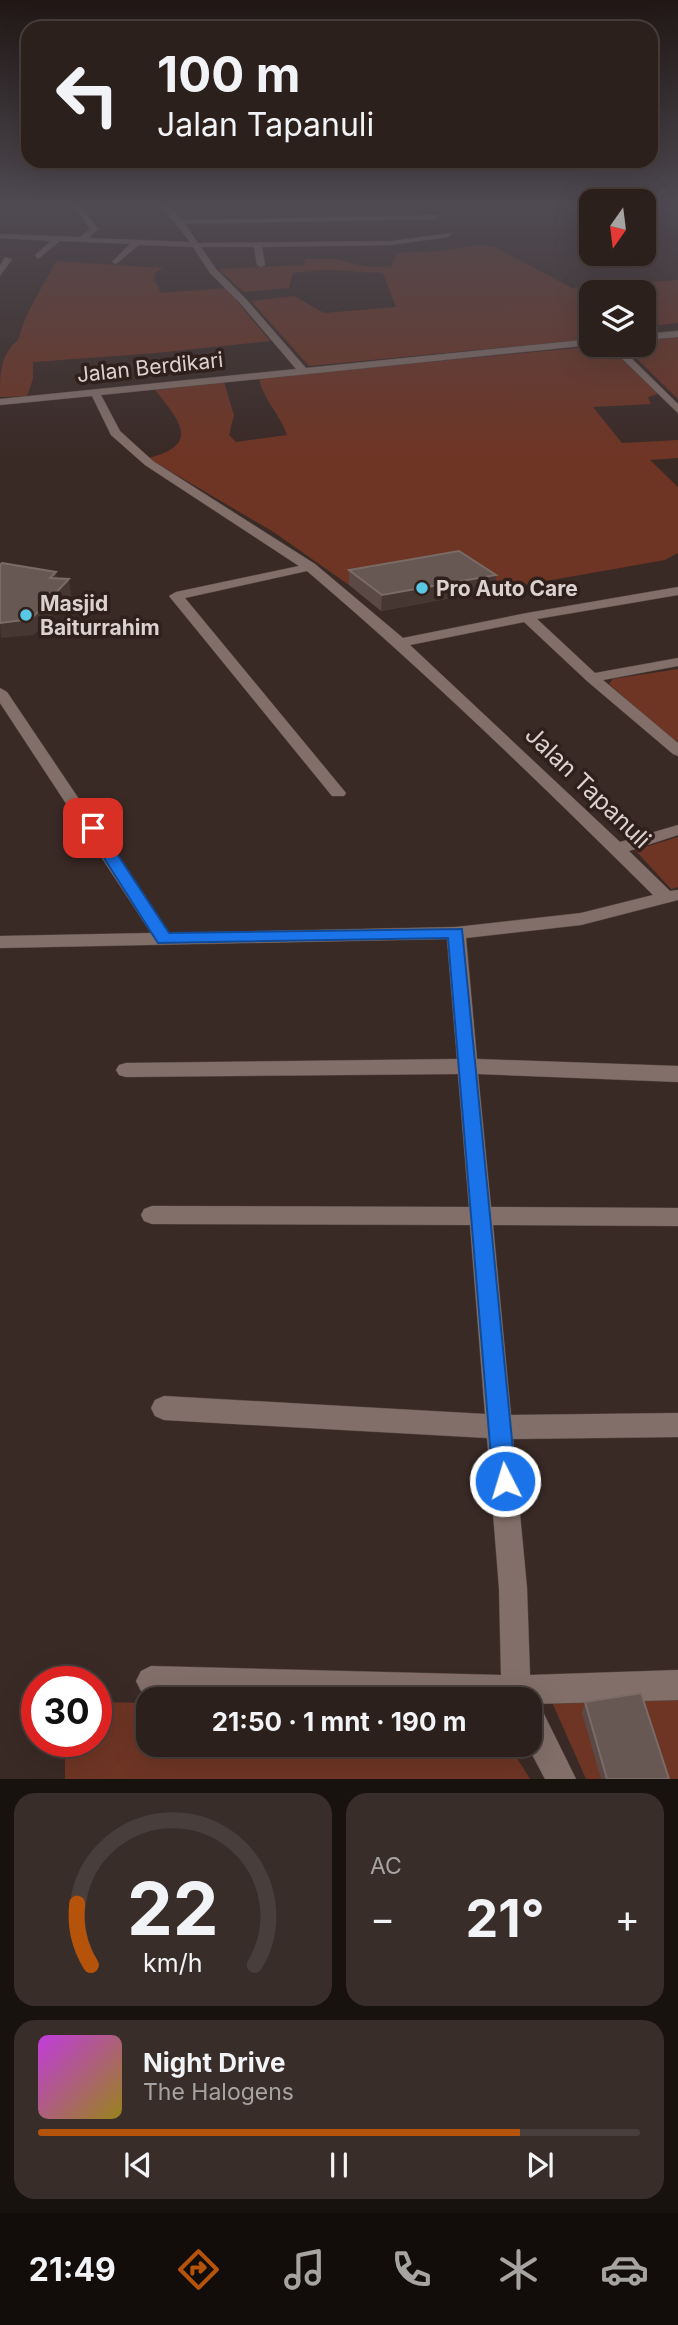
<!DOCTYPE html>
<html lang="id">
<head>
<meta charset="utf-8">
<style>
	body { margin:0; font-family:Inter,sans-serif; background:#382d29; color:#f1f3f6; height:100vh; display:flex; flex-direction:column; font-size:26px; white-space:nowrap }
	* { box-sizing:border-box; margin:0 }
	p { font-size:23px; color:#a6a3a3 }
	.icon { flex:none; width:38px; height:38px; fill:none; stroke:currentColor; stroke-width:2; stroke-linecap:round; stroke-linejoin:round }
	.map { position:relative; height:1779px; overflow:hidden }
	.side { display:flex; flex-direction:column; gap:14px; padding:14px; background:#18120f; flex:1 }
	.side>* { flex:none }
	.guide { position:absolute; left:21px; top:21px; width:637px; height:147px; border-radius:21px; box-shadow:0 7px 28px #0002,0 0 0 2px #483e3b; background:#2c201c; color:#f1f3f6; overflow:hidden }
	.needle { width:46px; rotate:194deg }
	.buttons { position:absolute; left:579px; top:189px; display:grid; gap:14px }
	.buttons a { display:grid; place-items:center; width:77px; height:77px; border-radius:14px; background:#2c201c; box-shadow:0 7px 28px #0002,0 0 0 2px #483e3b; font-size:35px }
	.speed { position:absolute; left:21px; top:1666px; display:flex; gap:14px; font-size:35px; font-weight:700; text-align:center }
	.speed>* { display:grid; place-content:center; width:91px; height:91px; border-radius:50%; background:#2c201c; box-shadow:0 7px 28px #0002,0 0 0 2px #483e3b; line-height:1 }
	.speed .limit { border:10px solid #d22; background:#fff; color:#111 }
	.pin { position:absolute; display:grid; place-items:center; width:60px; height:60px; color:#fff; margin:-30px; border-radius:14px; box-shadow:0 4px 10px #0006 }
	.me { position:absolute; width:77px; margin:-38px; rotate:355deg; stroke-linejoin:round; filter:drop-shadow(0 0 5px #0008) }
	.turn { display:flex; align-items:center; gap:24px; height:147px; padding:0 21px; font-size:32px }
	.turn .icon { width:91px; height:91px; stroke-width:2.5 }
	.turn b { display:block; font-size:49px; line-height:60px }
	.big { font-size:52px; font-weight:700; line-height:1.1 }
	.side .widget { flex:1; display:flex; flex-direction:column; justify-content:center; gap:10px; min-width:0; padding:0 24px; border-radius:21px; background:#382d29 }
	.side .dial { align-items:center; gap:0 }
	.dial svg { height:182px; overflow:visible; fill:none; stroke:#483e3b; stroke-width:7; stroke-linecap:round; text-anchor:middle }
	.dial text { fill:#f1f3f6; stroke:none }
	.song { display:flex; align-items:center; gap:21px }
	.cover { width:84px; height:84px; border-radius:10px; background:linear-gradient(135deg,hsl(290 70% 55%),hsl(50 70% 35%)) }
	.played { height:7px; border-radius:4px; background:linear-gradient(90deg,#b45309 80%,#483e3b 80%) }
	.keys { display:flex; justify-content:space-around; direction:ltr }
	.heat { display:flex; justify-content:space-between; align-items:center; font-size:38px; direction:ltr }
	.side .tiles { flex:1; display:grid; gap:14px; grid-template-columns:1fr 1fr }
	.widget:last-child { grid-column:span 2 }
	.trip { position:absolute; left:136px; top:1687px; width:406px; height:70px; border-radius:21px; background:#2c201c; box-shadow:0 7px 28px #0002,0 0 0 2px #483e3b; font-weight:700; line-height:70px; text-align:center }
	.tab-bar { display:flex; height:112px; justify-content:space-around; align-items:center; background:#120d0b; color:#a6a3a3 }
	.tab-bar .icon { width:49px; height:49px }
	.tab-bar .current { color:#b45309 }
	.tab-bar b { font-size:32px; color:#f1f3f6 }
	.map>svg:first-child { display:block }
</style>
</head>
<body>
<div class="map">
<svg width="678" height="1779" viewBox="0 0 678 1779">
	<rect width="100%" height="100%" fill="#3a2a26"/>
	<g fill="#6e3525">
		<path d="M478,245L495,247L572,288L678,280V323L644,327V292H592L591,339L309,366L251,301L294,296L324,313L396,307L383,273L324,270L293,273L289,288L244,292L218,269L304,265L305,259C316,259 329,258 340,260C362,265 366,269 391,266L397,253L440,251Z"/>
		<path d="M56,261L163,268L155,273L154,279L161,293L226,288L270,341L157,353L33,362V379L27,396L0,397C0,374 0,355 18,340C25,312 43,287 56,261Z"/>
		<polygon points="677,337 678,338 678,399 623,345 644,345 644,340"/>
		<path d="M609,345L658,394L648,397L651,404L593,407L622,443L678,440V458L650,460L678,487V553L665,560L495,590L458,566L349,585L275,533L148,458C202,445 179,420 155,390L224,382L234,415L229,435L236,442L287,435C280,413 263,400 259,378Z"/>
		<polygon points="678,669 678,744 609,684 613,679"/>
		<polygon points="678,837 678,887 671,889 635,850"/>
		<polygon points="678,1698 678,1779 586,1779 551,1700"/>
		<polygon points="96,1702 149,1703 149,1745 509,1745 530,1779 65,1779 65,1741 96,1741"/>
	</g>
	<g fill="none" stroke-linecap="round" stroke-linejoin="round">
		<defs>
			<g id="street">
				<path d="M74,205H80L98,229L89,238L190,242L161,205H168L182,220L439,215L436,219L185,224L198,243L392,241L451,233L448,237L392,245L262,247L265,265L261,267L257,265L254,247H201L216,269L246,299L306,368L592,339V345L101,395L120,431L153,461L315,564L403,638L527,613L678,587V595L537,619L595,673L678,658V666L603,680L678,743V756L673,754L587,681L524,622L410,645L620,842L678,825V835L629,851L670,891L678,890V900L581,925L466,938L477,1059L678,1066V1082L478,1074L491,1207L678,1208V1226L493,1225L511,1415L678,1413V1437L513,1439L527,1588L530,1675L678,1670V1700L533,1704L541,1708L576,1779H545L527,1745H530V1699H299L151,1696L141,1691L136,1681L141,1671L151,1666L501,1675L499,1588L487,1438L164,1420L155,1416L151,1408L155,1400L164,1396L485,1414L470,1225L152,1224L144,1221L141,1215L144,1209L152,1206L469,1207L458,1074L126,1077L119,1075L116,1070L119,1065L126,1063L457,1059L447,939L0,948V936L151,933L0,703V688L7,692L169,933L456,927L581,913L653,895C541,784 428,674 307,571L185,598L346,793L344,796H332L169,596L176,592L299,566L145,465L111,435L92,396L0,405V399L296,369L240,303L210,273L193,247L139,245L116,264L112,262L130,244L60,241L38,259L35,255L51,241L0,238V234L80,237L90,229Z"/>
				<polygon points="5,257 12,259 0,276 0,266"/>
				<polygon points="678,331 678,337 644,340 644,334"/>
				<polygon points="608,345 618,345 678,404 678,413"/>
			</g>
		</defs>
		<use href="#street" stroke="#554844" stroke-width="1"/>
		<use href="#street" fill="#826f69" fill-rule="evenodd"/>
	</g>
	<g fill="#5a4944">
		<polygon points="349,570 495,590 381,611 349,585"/>
		<polygon points="585,1702 669,1779 601,1779 582,1713"/>
	</g>
	<g fill="#473732">
		<polygon points="56,572 58,587 50,578"/>
		<polygon points="496,575 495,590 381,611 382,595"/>
		<polygon points="69,579 71,595 34,635 1,638 0,623"/>
	</g>
	<g fill="#685853" stroke="#7a6b66" stroke-width="2">
		<polygon points="459,551 496,575 382,595 349,570"/>
		<polygon points="2,563 56,572 50,578 69,579 31,619 0,623 0,565"/>
		<polygon points="641,1693 669,1779 607,1779 585,1702"/>
	</g>
	<linearGradient id="sky" x2="0" y2="1"><stop stop-color="#201715"/><stop offset="0.45" stop-color="#4f4a52"/><stop offset="1" stop-color="#4f4a52" stop-opacity="0"/></linearGradient>
	<rect width="678" height="454" fill="url(#sky)"/>
	<polygon fill="#1a73e8" stroke="#114b97" stroke-width="2" points="93,823 98,825 169,933 462,929 516,1481 513,1489 505,1492 496,1489 493,1481 448,938 158,943 85,828"/>
	<g fill="#59c8e4" stroke="#30201c" stroke-width="2.5">
		<circle cx="422" cy="588" r="7"/>
		<circle cx="26" cy="615" r="7"/>
	</g>
	<g text-anchor="middle" dominant-baseline="central" stroke-width="7" stroke-linejoin="round" paint-order="stroke">
		<g font-size="21" fill="#dbd1ce" stroke="#30201c">
			<text transform="translate(150 367) rotate(-6)">Jalan Berdikari</text>
		</g>
		<g font-size="21" font-weight="bold" fill="#dbd1ce" stroke="#30201c" text-anchor="start">
			<text x="436" y="588">Pro Auto Care</text>
			<text x="40" y="603">Masjid<tspan x="40" dy="24">Baiturrahim</tspan></text>
		</g>
		<g font-size="24" fill="#dbd1ce" stroke="#30201c">
			<text transform="translate(588 787) rotate(44)">Jalan Tapanuli</text>
		</g>
	</g>
</svg>
<div class="buttons">
<a><svg class="needle" viewBox="-14 -14 28 28"><path d="M0-13l5 13h-10z" fill="#e53935"/><path d="M0 13l5-13h-10z" fill="#a6a3a3"/></svg></a>
<a><svg class="icon" aria-label="layers" viewBox="0 0 24 24"><path d="M12 4l9 5-9 5-9-5zM3 14l9 5 9-5"/></svg></a>
</div>
<div class="speed"><div class="limit">30</div></div>
<div class="pin" style="left:93px;top:828px;background:#d93025"><svg class="icon" aria-label="arrive" viewBox="0 0 24 24"><path d="M6 21V4h12l-3 4 3 4H6"/></svg></div>
<svg class="me" style="left:505px;top:1481px" viewBox="-20 -20 40 40"><circle r="17" fill="#1a73e8" stroke="#fff" stroke-width="3"/><path d="M0-11L8 9 0 5-8 9z" fill="#fff"/></svg>
<div class="trip">21:50 · 1 mnt · 190 m</div>
<div class="guide">
<div class="turn"><svg class="icon" aria-label="left" viewBox="0 0 24 24"><path d="M17 20v-9H6M10 6l-5 5 5 5"/></svg><div><b>100 m</b>Jalan Tapanuli</div></div>
</div>
</div>
<section class="side">
<div class="tiles">
<div class="widget dial"><svg viewBox="0 0 100 80">
<path d="M14 69A42 42 0 1 1 86 69"/>
<path d="M14 69A42 42 0 0 1 8 42" stroke="#b45309"/>
<text x="50" y="56" font-size="32" font-weight="700">22</text>
<text x="50" y="72" font-size="11">km/h</text>
</svg></div>
<div class="widget"><p>AC</p>
<div class="heat"><a>−</a><b class="big">21°</b><a>+</a></div>
</div>
<div class="widget">
<div class="song"><i class="cover"></i><div><b>Night Drive</b><p>The Halogens</p></div></div>
<div class="played"></div>
<div class="keys"><svg class="icon" aria-label="previous" viewBox="0 0 24 24"><path d="M18 5L8 12l10 7zM5 5v14"/></svg><svg class="icon" aria-label="pause" viewBox="0 0 24 24"><path d="M8 5v14M16 5v14"/></svg><svg class="icon" aria-label="next" viewBox="0 0 24 24"><path d="M6 5l10 7-10 7zM19 5v14"/></svg></div>
</div>
</div>
</section>
<nav class="tab-bar">
<b>21:49</b>
<svg class="icon current" aria-label="directions" viewBox="0 0 24 24"><path d="M12 3l9 9-9 9-9-9zM9 14v-3h6M13 9l2 2-2 2"/></svg>
<svg class="icon" aria-label="music" viewBox="0 0 24 24"><path d="M9 18V5l10-2v13"/><circle cx="6" cy="18" r="3"/><circle cx="16" cy="16" r="3"/></svg>
<svg class="icon" aria-label="phone" viewBox="0 0 24 24"><path d="M5 4h4l2 5-3 2q2 4 5 5l2-3 5 2v4C11 20 4 13 5 4z"/></svg>
<svg class="icon" aria-label="climate" viewBox="0 0 24 24"><path d="M12 3v18M4 7l16 10M4 17L20 7"/></svg>
<svg class="icon" aria-label="car" viewBox="0 0 24 24"><path d="M5 17H2v-5l4-1 3-4h7l3 4 3 1v5h-3M9 17h6M6 11h13"/><circle cx="7" cy="17" r="2"/><circle cx="17" cy="17" r="2"/></svg>
</nav>
</body>
</html>
